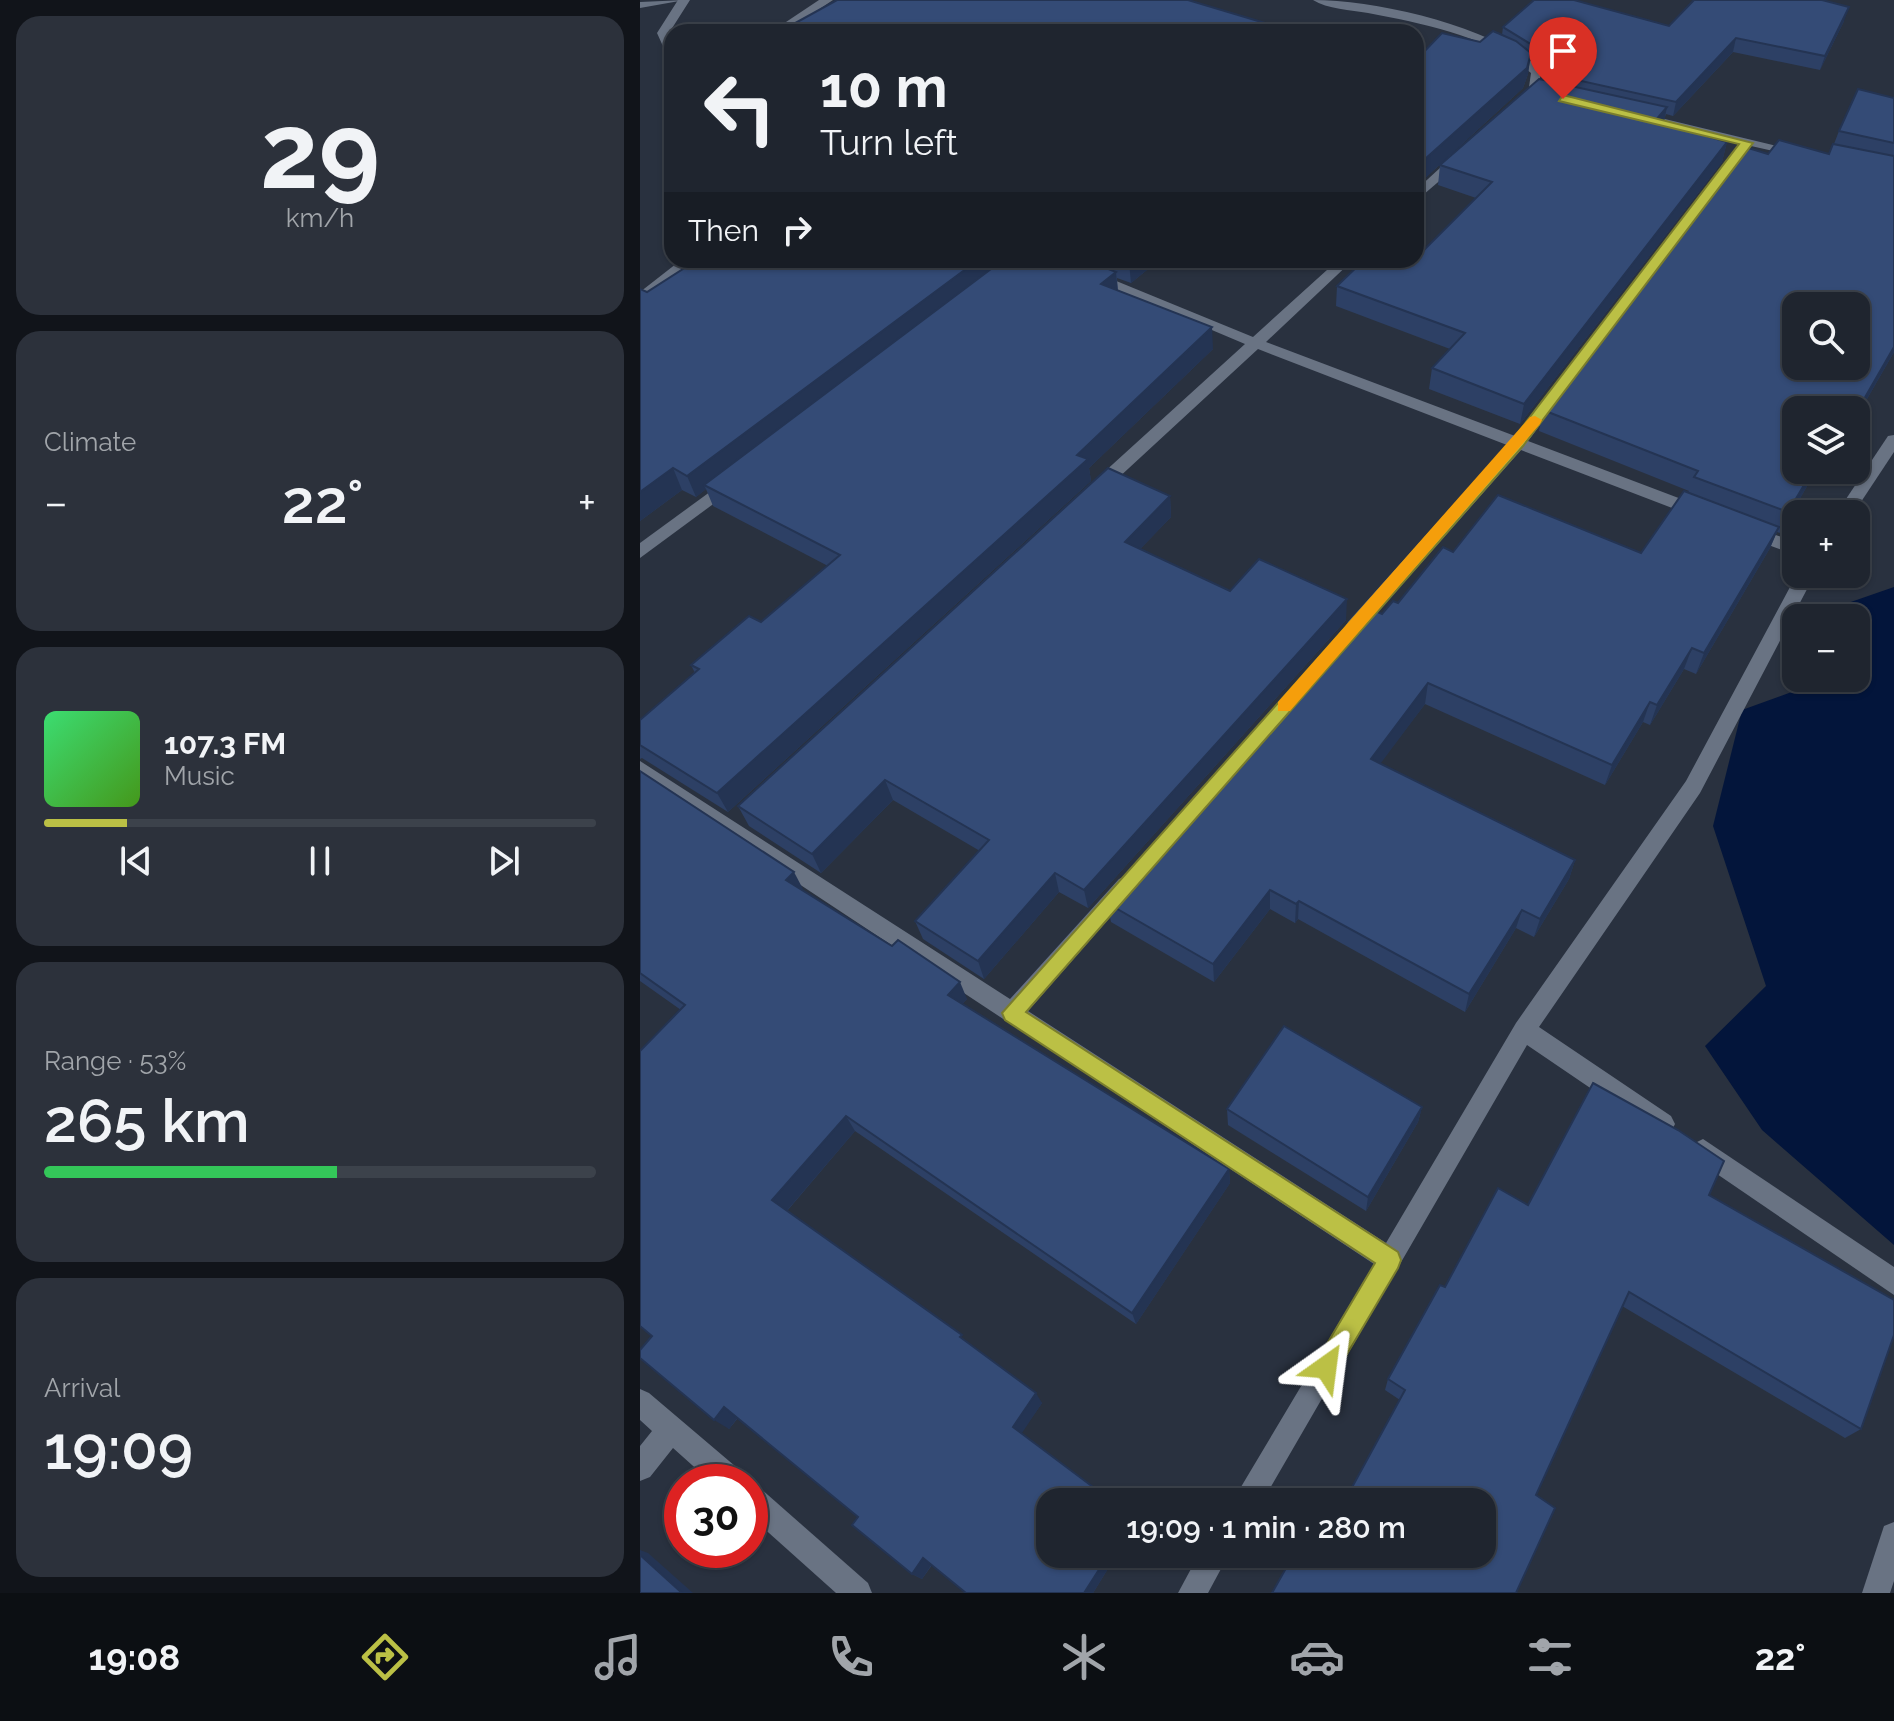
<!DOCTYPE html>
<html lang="en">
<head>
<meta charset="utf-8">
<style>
	body { margin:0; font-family:Raleway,sans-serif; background:#2c313b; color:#f1f3f6; height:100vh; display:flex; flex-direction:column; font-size:30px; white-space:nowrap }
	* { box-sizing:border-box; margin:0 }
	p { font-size:26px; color:#a1a5aa }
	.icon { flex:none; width:44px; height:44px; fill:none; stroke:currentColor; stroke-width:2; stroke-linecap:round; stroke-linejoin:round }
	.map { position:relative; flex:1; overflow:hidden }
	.side { display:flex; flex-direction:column; gap:16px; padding:16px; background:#11141a; width:640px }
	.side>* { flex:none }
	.top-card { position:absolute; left:24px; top:24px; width:760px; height:244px; border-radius:24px; box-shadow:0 2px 6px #0004,0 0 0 2px #3c424b; background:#1f252f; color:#f1f3f6; overflow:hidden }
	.fabs { position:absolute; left:1142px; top:292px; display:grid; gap:16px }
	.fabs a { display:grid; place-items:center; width:88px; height:88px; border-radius:16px; background:#1f252f; box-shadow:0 2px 6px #0004,0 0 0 2px #3c424b; font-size:40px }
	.speed { position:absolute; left:24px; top:1464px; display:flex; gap:16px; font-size:40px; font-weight:700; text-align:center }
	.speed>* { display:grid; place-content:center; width:104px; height:104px; border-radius:50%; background:#1f252f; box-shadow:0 2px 6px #0004,0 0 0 2px #3c424b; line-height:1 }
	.speed .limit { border:12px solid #d22; background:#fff; color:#111 }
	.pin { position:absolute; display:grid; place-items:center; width:68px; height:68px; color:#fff; margin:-82px -34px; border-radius:50% 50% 50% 0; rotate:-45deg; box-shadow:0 0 8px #0007 }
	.pin .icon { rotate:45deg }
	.me { position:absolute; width:88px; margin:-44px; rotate:31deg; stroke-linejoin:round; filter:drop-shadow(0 0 6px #0008) }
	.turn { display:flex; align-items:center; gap:28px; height:168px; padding:0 24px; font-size:36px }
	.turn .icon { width:104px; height:104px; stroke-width:2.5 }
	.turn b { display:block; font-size:56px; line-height:68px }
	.then { display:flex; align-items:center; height:76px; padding:0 24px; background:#0003; gap:16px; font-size:30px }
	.big { font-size:60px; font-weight:600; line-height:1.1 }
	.side .card { flex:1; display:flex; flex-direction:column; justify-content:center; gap:12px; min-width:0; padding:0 28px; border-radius:24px; background:#2c313b }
	.side .dial { align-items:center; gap:0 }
	.dial b { font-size:104px; line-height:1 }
	.song { display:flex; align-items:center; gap:24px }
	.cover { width:96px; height:96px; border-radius:12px; background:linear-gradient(135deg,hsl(140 70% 55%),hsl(100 70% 35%)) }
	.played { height:8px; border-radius:4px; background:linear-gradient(90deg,#bbc045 15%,#3c424b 15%) }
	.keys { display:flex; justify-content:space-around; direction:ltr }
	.heat { display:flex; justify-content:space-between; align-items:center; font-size:44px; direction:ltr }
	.charge { height:12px; border-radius:6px; background:linear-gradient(90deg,#34c759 53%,#3c424b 0) }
	.trip { position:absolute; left:396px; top:1488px; width:460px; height:80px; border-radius:24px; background:#1f252f; box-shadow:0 2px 6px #0004,0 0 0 2px #3c424b; font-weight:600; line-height:80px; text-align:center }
	.menu { display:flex; height:128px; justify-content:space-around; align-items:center; background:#0c0f13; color:#a1a5aa }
	.menu .icon { width:56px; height:56px }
	.menu .on { color:#bbc045 }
	.menu b { font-size:36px; color:#f1f3f6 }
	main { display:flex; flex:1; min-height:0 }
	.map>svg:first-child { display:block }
</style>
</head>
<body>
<main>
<section class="side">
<div class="card dial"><b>29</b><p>km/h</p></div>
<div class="card"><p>Climate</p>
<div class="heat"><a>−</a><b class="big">22°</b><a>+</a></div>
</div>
<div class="card">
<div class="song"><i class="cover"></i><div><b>107.3 FM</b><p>Music</p></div></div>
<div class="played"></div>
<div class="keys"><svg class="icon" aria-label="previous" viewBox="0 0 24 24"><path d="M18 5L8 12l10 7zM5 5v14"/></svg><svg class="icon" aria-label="pause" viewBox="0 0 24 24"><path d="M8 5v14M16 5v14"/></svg><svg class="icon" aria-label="next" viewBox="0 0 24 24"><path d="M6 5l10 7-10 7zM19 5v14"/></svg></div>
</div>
<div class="card"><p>Range · 53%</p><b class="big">265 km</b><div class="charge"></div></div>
<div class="card"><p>Arrival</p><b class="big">19:09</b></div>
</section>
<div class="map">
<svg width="1254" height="1593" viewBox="0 0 1254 1593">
	<rect width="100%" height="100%" fill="#29313f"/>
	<polygon fill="#03153b" points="1254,587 1254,1245 1122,1130 1065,1046 1126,986 1073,826 1102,710 1190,678 1216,678 1216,618 1202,618 1205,604"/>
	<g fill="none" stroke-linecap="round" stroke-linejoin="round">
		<polygon fill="#697383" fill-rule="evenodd" points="45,0 0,8 0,2"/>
		<g fill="#697383" fill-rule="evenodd">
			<polygon points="38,0 50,0 29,33 32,57 26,53 17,33"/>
			<polygon points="179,0 193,0 145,32 131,32"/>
			<path d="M673,0C739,0 851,27 901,69L899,89L916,96L910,100L888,94L891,73C846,35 784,24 728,13C711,10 687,9 673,0Z"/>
			<polygon points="1000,113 1166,153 1160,157 1111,146 888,441 1065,508 1065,516 1053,516 881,450 720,632 708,632 705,627 708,622 867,445 618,349 463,492 451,492 451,484 605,344 406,260 425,260 613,337 698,260 713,260 626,342 875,436 1100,143 996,120 994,117"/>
			<polygon points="813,156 825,159 776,201 776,190"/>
			<polygon points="41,260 57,260 0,303 0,292"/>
			<polygon points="1254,435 1254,452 1213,514 1196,514 1248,436"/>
			<polygon points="89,478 97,484 95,488 0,558 0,543"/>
			<polygon points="1107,525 1156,542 1156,555 1101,535 1098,531"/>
			<polygon points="1157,574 1175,574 1060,793 899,1027 1031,1116 1035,1124 1031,1132 1023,1135 1015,1132 887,1045 622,1502 592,1502 734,1264 0,779 0,761 370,999 479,879 486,876 493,879 496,885 493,891 388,1011 746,1243 876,1023 1046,781"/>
			<polygon points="1063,1139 1254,1267 1254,1295 1055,1159 1051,1151 1055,1143"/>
			<polygon points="0,1389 9,1393 102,1472 106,1482 71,1482 33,1448 10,1477 0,1481 0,1446 12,1431 0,1420"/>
			<polygon points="110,1484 120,1488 228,1583 232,1593 196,1593 110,1516"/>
			<polygon points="1254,1522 1254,1581 1250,1593 1222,1593 1244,1526"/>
			<polygon points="559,1554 589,1554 568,1593 538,1593"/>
		</g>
	</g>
	<g fill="#2d4065">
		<polygon points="1204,21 1180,70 1093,52 1033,116 1026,114 1023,123 1087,142 1082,162 880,424 789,389 792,368 810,349 696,306 697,286 772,262 836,198 798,185 800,165 902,79 903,67 890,59 888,74 883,88 783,180 776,178 776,57 840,42 862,35 863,27 1029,26"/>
		<polygon points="1254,98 1254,352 1216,418 1156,470 1186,470 1178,484 1170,481 1140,533 1137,532 1130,548 1056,674 1044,669 1010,725 1003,722 965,785 785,704 740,763 935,860 929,879 894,937 876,928 825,1012 658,919 655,923 630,909 574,982 471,922 467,903 742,614 758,603 813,552 1001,553 1049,491 899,431 903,410 1128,154 1189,154 1194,144 1199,131"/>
		<polygon points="57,260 519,260 491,283 477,278 478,291 573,349 449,468 451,481 88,812 2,758 0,759 0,720 55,673 51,665 121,622 188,566 73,506 66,489 56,497 42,490 0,521 7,292"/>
		<polygon points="530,496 531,517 500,549 590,591 706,620 448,908 419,892 344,979 283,939 275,921 340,851 253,800 181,873 109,826 98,806"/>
		<polygon points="0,771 163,891 327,999 322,1004 589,1169 590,1183 496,1324 215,1131 147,1211 328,1343 402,1403 381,1433 410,1554 477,1554 453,1593 292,1565 282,1579 272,1574 218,1517 98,1418 89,1429 12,1336 41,1010 0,981"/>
		<polygon points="782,1107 778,1122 726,1211 588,1125 587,1109"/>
		<polygon points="1069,1195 1221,1429 1205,1438 982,1306 896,1495 842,1554 760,1400 745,1390 748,1379 805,1287 888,1205"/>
	</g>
	<g fill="#243453">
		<polygon points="1209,7 1204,21 1180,70 1185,56"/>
		<polygon points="1096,38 1093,52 1033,116 1036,102"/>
		<polygon points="891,53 888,74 883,88 783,180 785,159"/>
		<polygon points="1027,107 1023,127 1015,121"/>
		<polygon points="1087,142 1082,162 880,424 884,404"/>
		<polygon points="338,260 370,260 64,485 66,489 56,497 47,476"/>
		<polygon points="491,260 519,260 491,283 489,262"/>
		<polygon points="476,272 478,294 461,284"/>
		<polygon points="572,327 573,349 449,468 451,481 88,812 77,793"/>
		<polygon points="1254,347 1254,352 1216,418 1216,413"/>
		<polygon points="33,468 42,490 0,521 0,492"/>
		<polygon points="1173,470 1175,470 1170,481 1140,533 1148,512"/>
		<polygon points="530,496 531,517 487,563 485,542"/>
		<polygon points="1139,527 1130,548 1056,674 1064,653"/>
		<polygon points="707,599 706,620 448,908 444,890"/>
		<polygon points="1052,648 1044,669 1010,725 1017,705"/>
		<polygon points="788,683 785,704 729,779 731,759"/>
		<polygon points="1010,702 1003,722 965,785 972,765"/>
		<polygon points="245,780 253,800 181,873 172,854"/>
		<polygon points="935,860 929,879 894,937 900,919"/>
		<polygon points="154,872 164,891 146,880"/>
		<polygon points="415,873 419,892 344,979 338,961"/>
		<polygon points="630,890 630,909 574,982 573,964"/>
		<polygon points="659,901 658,919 655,923 656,904"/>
		<polygon points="882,910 876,928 825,1012 829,994"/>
		<polygon points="320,982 327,999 315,1012 308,995"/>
		<polygon points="782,1107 778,1122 726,1211 728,1197"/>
		<polygon points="206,1116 215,1131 144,1214 132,1200"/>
		<polygon points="589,1169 590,1183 496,1324 492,1313"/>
		<polygon points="396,1393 402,1403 380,1436 373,1427"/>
		<polygon points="84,1407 99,1416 89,1429 74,1420"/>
		<polygon points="0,1550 8,1553 53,1593 42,1593 0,1555"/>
		<polygon points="469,1554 477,1554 453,1593 444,1593"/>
		<polygon points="283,1558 292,1564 282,1579 272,1574"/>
	</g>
	<g fill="#344b76" stroke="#243453" stroke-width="2" fill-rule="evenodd">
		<polygon points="197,0 548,0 655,32 139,32"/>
		<polygon points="894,0 934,0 1029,26 1054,0 1182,0 1209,7 1185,56 1096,38 1036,102 905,73 905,53 863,27"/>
		<polygon points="853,31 876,41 891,53 887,68 785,159 776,156 776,57 778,58 802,33 840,42"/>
		<polygon points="899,79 1027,107 1015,121 1087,142 884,404 792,368 825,333 697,286 724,260 767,260 772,262 776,260 776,258 852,182 800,165"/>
		<polygon points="1218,89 1254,98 1254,143 1199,131"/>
		<path d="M1139,140L1189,154L1193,144L1254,156V347L1216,413V410H1156V470H1173L1148,512L1054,477L1058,471L903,410L1105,147L1128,154ZM1156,306H1216V366H1156Z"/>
		<polygon points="57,260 338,260 47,476 33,468 0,492 0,289 7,292"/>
		<polygon points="363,260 446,260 476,272 461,284 572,327 437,455 448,459 77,793 0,745 0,720 59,669 51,665 109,616 121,622 200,555 64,485"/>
		<polygon points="468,468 530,496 485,542 590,591 619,559 707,599 444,890 415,873 338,961 275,921 349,840 245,780 172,854 98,806"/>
		<polygon points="1044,491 1139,527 1064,653 1052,648 1017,705 1010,702 972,765 788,683 731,759 935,860 900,919 882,910 829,994 659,901 656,904 630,890 573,964 467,903 729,608 742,614 753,601 758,603 803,547 813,552 858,495 1001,553"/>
		<polygon points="0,771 154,872 146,880 252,946 258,940 320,982 308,995 589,1169 492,1313 206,1116 132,1200 322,1335 320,1337 396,1393 373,1427 473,1502 410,1502 410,1554 469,1554 444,1593 326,1593 283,1558 272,1574 212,1525 218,1517 84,1407 74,1420 0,1358 0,1350 12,1336 0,1326 0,1051 45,1005 0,973"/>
		<polygon points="644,1026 782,1107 728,1197 587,1109"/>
		<polygon points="953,1083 1038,1130 1084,1161 1069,1195 1254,1300 1254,1335 1221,1429 989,1292 896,1495 915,1508 876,1593 632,1593 654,1554 842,1554 842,1502 704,1502 765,1390 748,1379 800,1285 805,1287 858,1188 888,1205"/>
		<polygon points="0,1555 42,1593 0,1593"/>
	</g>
	<polygon fill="#bbc045" stroke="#7a7d2d" stroke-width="2" points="923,95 1113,143 883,446 386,1012 758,1252 761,1260 758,1268 694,1376 686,1379 678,1376 674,1367 678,1359 735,1263 365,1020 362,1013 873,439 1099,144 919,101"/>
	<polygon fill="#f59e0b" points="895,416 902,420 900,424 650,711 638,711 638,702 890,417"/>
</svg>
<div class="fabs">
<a><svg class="icon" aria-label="search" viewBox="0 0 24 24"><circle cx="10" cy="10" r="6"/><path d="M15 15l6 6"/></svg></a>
<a><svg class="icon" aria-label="layers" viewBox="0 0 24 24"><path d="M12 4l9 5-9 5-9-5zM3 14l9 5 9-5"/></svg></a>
<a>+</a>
<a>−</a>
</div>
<div class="speed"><div class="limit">30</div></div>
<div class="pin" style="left:923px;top:99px;background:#d93025"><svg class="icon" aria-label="arrive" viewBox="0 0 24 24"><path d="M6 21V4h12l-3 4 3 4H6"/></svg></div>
<svg class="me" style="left:686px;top:1367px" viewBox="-20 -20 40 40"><path d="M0-17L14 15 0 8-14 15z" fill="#bbc045" stroke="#fff" stroke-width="4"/></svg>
<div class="trip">19:09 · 1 min · 280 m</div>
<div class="top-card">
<div class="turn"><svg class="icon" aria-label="left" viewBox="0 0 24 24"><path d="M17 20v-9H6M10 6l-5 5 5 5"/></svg><div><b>10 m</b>Turn left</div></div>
<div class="then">Then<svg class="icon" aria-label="right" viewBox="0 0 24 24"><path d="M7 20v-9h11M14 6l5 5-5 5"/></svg></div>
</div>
</div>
</main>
<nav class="menu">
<b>19:08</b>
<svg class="icon on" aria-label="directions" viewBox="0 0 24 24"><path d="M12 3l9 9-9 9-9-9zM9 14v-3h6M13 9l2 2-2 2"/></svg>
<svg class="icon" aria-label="music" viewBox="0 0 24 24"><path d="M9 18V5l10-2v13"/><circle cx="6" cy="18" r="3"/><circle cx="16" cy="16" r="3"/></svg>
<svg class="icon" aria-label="phone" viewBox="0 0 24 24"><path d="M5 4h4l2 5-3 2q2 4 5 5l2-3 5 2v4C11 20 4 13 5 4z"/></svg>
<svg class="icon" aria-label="climate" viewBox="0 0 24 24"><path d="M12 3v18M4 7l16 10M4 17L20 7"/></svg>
<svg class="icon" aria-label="car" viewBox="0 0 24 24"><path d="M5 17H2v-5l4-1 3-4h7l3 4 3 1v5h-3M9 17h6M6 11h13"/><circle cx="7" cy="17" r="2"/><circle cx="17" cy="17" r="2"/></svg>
<svg class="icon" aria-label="filters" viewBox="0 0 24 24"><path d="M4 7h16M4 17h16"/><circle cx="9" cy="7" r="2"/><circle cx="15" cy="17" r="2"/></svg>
<b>22°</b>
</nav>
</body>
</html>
